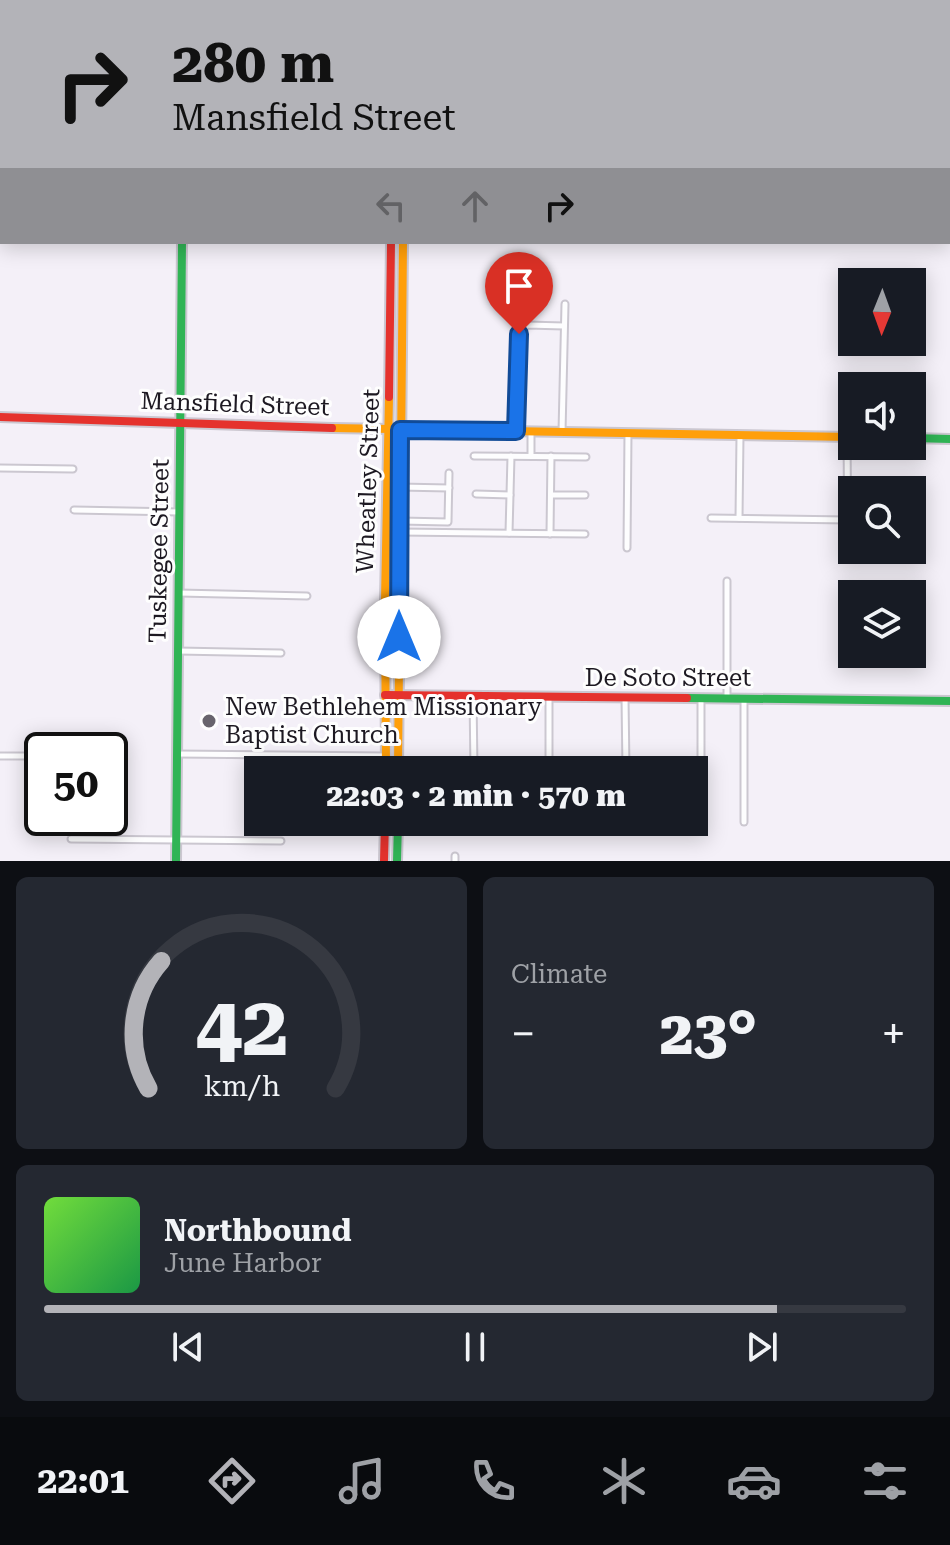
<!DOCTYPE html>
<html lang="en">
<head>
<meta charset="utf-8">
<style>
	body { margin:0; font-family:"Roboto Serif",serif; background:#242831; color:#f1f3f6; height:100vh; display:flex; flex-direction:column; font-size:30px; white-space:nowrap }
	* { box-sizing:border-box; margin:0 }
	p { font-size:26px; color:#9ea1a6 }
	.icon { flex:none; width:44px; height:44px; fill:none; stroke:currentColor; stroke-width:2; stroke-linecap:round; stroke-linejoin:round }
	.map { position:relative; height:861px; overflow:hidden }
	.sheet { display:flex; flex-direction:column; gap:16px; padding:16px; background:#0d0f14; flex:1 }
	.sheet>* { flex:none }
	.guide { position:absolute; left:0px; top:0px; width:950px; height:244px; box-shadow:0 4px 20px #0003; background:#b3b3b8; color:#111; overflow:hidden }
	.needle { width:52px; rotate:181deg }
	.fabs { position:absolute; left:838px; top:268px; display:grid; gap:16px }
	.fabs a { display:grid; place-items:center; width:88px; height:88px; border-radius:0px; background:#171b24; box-shadow:0 4px 20px #0003; font-size:40px }
	.speed { position:absolute; left:24px; top:732px; display:flex; gap:16px; font-size:40px; font-weight:700; text-align:center }
	.speed>* { display:grid; place-content:center; width:104px; height:104px; border-radius:50%; background:#171b24; box-shadow:0 4px 20px #0003; line-height:1 }
	.speed .limit { border:4px solid #111; border-radius:12px; background:#fff; color:#111 }
	.pin { position:absolute; display:grid; place-items:center; width:68px; height:68px; color:#fff; margin:-82px -34px; border-radius:50% 50% 50% 0; rotate:-45deg; box-shadow:0 0 8px #0007 }
	.pin .icon { rotate:45deg }
	.me { position:absolute; width:88px; margin:-44px; rotate:0deg; stroke-linejoin:round; filter:drop-shadow(0 0 6px #0008) }
	.turn { display:flex; align-items:center; gap:28px; height:168px; padding:0 40px; font-size:36px }
	.turn .icon { width:104px; height:104px; stroke-width:2.5 }
	.turn b { display:block; font-size:56px; line-height:68px }
	.lanes { display:flex; align-items:center; height:76px; padding:0 40px; background:#0003; justify-content:center; gap:40px; direction:ltr }
	.lanes .off { opacity:.35 }
	.big { font-size:60px; font-weight:800; line-height:1.1 }
	.sheet .tile { flex:1; display:flex; flex-direction:column; justify-content:center; gap:12px; min-width:0; padding:0 28px; border-radius:12px; background:#242831 }
	.sheet .dial { align-items:center; gap:0 }
	.dial svg { height:208px; overflow:visible; fill:none; stroke:#363941; stroke-width:7; stroke-linecap:round; text-anchor:middle }
	.dial text { fill:#f1f3f6; stroke:none }
	.song { display:flex; align-items:center; gap:24px }
	.cover { width:96px; height:96px; border-radius:12px; background:linear-gradient(135deg,hsl(100 70% 55%),hsl(140 70% 35%)) }
	.played { height:8px; border-radius:4px; background:linear-gradient(90deg,#b3b3b8 85%,#363941 85%) }
	.keys { display:flex; justify-content:space-around; direction:ltr }
	.heat { display:flex; justify-content:space-between; align-items:center; font-size:44px; direction:ltr }
	.sheet .tiles { flex:1; display:grid; gap:16px; grid-template-columns:1fr 1fr }
	.tile:last-child { grid-column:span 2 }
	.trip { position:absolute; left:244px; top:756px; width:464px; height:80px; border-radius:0px; background:#171b24; box-shadow:0 4px 20px #0003; font-weight:800; line-height:80px; text-align:center }
	.menu { display:flex; height:128px; justify-content:space-around; align-items:center; background:#090b0e; color:#9ea1a6 }
	.menu .icon { width:56px; height:56px }
	.menu .current { color:#b3b3b8 }
	.menu b { font-size:36px; color:#f1f3f6 }
	.map>svg:first-child { display:block }
</style>
</head>
<body>
<div class="map">
<svg width="950" height="861" viewBox="0 0 950 861">
	<rect width="100%" height="100%" fill="#f4f0f8"/>
	<g fill="none" stroke-linecap="round" stroke-linejoin="round">
		<defs>
			<g id="street">
				<polyline points="28,0 28,2"/>
				<polyline points="231,0 231,2"/>
				<polyline points="95,2 95,0"/>
				<polyline points="161,2 161,0"/>
				<polyline points="516,431 519,334 527,325 564,326"/>
				<polyline points="562,432 565,304"/>
				<polyline points="847,437 848,552"/>
				<polyline points="474,456 586,457"/>
				<polyline points="531,456 531,432"/>
				<polyline points="0,468 73,469"/>
				<polyline points="399,487 449,488"/>
				<polyline points="476,494 510,495"/>
				<polyline points="551,495 585,495"/>
				<polyline points="74,510 179,512"/>
				<polyline points="711,518 848,520"/>
				<polyline points="739,518 740,436"/>
				<polyline points="400,521 448,522 449,473"/>
				<polyline points="399,532 585,534"/>
				<polyline points="509,533 511,456"/>
				<polyline points="550,534 551,456"/>
				<polyline points="627,548 628,433"/>
				<polyline points="727,581 727,698"/>
				<polyline points="179,593 307,596"/>
				<polyline points="178,651 281,653"/>
				<polyline points="473,696 474,770"/>
				<polyline points="549,697 549,770"/>
				<polyline points="625,697 626,770"/>
				<polyline points="744,699 744,822"/>
				<polyline points="177,754 386,756"/>
				<polyline points="0,756 42,756"/>
				<polyline points="694,790 699,789 701,782 701,698"/>
				<polyline points="71,839 281,841"/>
				<polyline points="455,861 455,856"/>
			</g>
			<g id="fast">
				<polyline points="381,0 381,2"/>
				<polyline points="393,0 393,2"/>
				<polyline points="948,83 950,83"/>
				<polyline points="912,438 950,439"/>
				<polyline points="687,698 950,701"/>
				<polyline points="176,861 182,242"/>
				<polyline points="397,861 398,822"/>
			</g>
			<g id="slow">
				<polyline points="0,57 2,57"/>
				<polyline points="948,70 950,70"/>
				<polyline points="0,72 2,72"/>
				<polyline points="948,178 950,178"/>
				<polyline points="332,428 852,437"/>
				<polyline points="386,770 385,600 389,397"/>
				<polyline points="398,770 403,242"/>
			</g>
			<g id="jam">
				<polyline points="389,397 391,242"/>
				<polyline points="0,417 332,428"/>
				<polyline points="385,695 687,698"/>
				<polyline points="384,861 385,822"/>
			</g>
		</defs>
		<use href="#street" stroke="#cbc7d0" stroke-width="9"/>
		<use href="#fast" stroke="#cbc7d0" stroke-width="12"/>
		<use href="#slow" stroke="#cbc7d0" stroke-width="12"/>
		<use href="#jam" stroke="#cbc7d0" stroke-width="12"/>
		<use href="#street" stroke="#fdfdfe" stroke-width="5"/>
		<use href="#fast" stroke="#30b455" stroke-width="8"/>
		<use href="#slow" stroke="#ff9f0a" stroke-width="8"/>
		<use href="#jam" stroke="#e5322d" stroke-width="8"/>
	</g>
	<g fill="none" stroke-linecap="round" stroke-linejoin="round">
		<defs>
			<polyline id="route" points="399,637 400,430 516,431 519,334"/>
		</defs>
		<use href="#route" stroke="#114b97" stroke-width="20"/>
		<use href="#route" stroke="#1a73e8" stroke-width="14"/>
	</g>
	<circle fill="#68646d" stroke="#fefefe" stroke-width="3" cx="209" cy="721" r="8"/>
	<g text-anchor="middle" dominant-baseline="central" stroke-width="6" stroke-linejoin="round" paint-order="stroke">
		<g font-size="24" fill="#1d1922" stroke="#fefefe">
			<text transform="translate(235 404) rotate(2)">Mansfield Street</text>
			<text transform="translate(368 481) rotate(-88)">Wheatley Street</text>
			<text transform="translate(159 551) rotate(-89)">Tuskegee Street</text>
			<text x="668" y="678">De Soto Street</text>
		</g>
		<g font-size="24" fill="#1d1922" stroke="#fefefe" text-anchor="start">
			<text x="225" y="707">New Bethlehem Missionary<tspan x="225" dy="28">Baptist Church</tspan></text>
		</g>
	</g>
</svg>
<div class="fabs">
<a><svg class="needle" viewBox="-14 -14 28 28"><path d="M0-13l5 13h-10z" fill="#e53935"/><path d="M0 13l5-13h-10z" fill="#9ea1a6"/></svg></a>
<a><svg class="icon" aria-label="sound" viewBox="0 0 24 24"><path d="M4 9h4l5-4v14l-5-4H4zM17 9q2 3 0 6"/></svg></a>
<a><svg class="icon" aria-label="search" viewBox="0 0 24 24"><circle cx="10" cy="10" r="6"/><path d="M15 15l6 6"/></svg></a>
<a><svg class="icon" aria-label="layers" viewBox="0 0 24 24"><path d="M12 4l9 5-9 5-9-5zM3 14l9 5 9-5"/></svg></a>
</div>
<div class="speed"><div class="limit">50</div></div>
<div class="pin" style="left:519px;top:334px;background:#d93025"><svg class="icon" aria-label="arrive" viewBox="0 0 24 24"><path d="M6 21V4h12l-3 4 3 4H6"/></svg></div>
<svg class="me" style="left:399px;top:637px" viewBox="-20 -20 40 40"><circle r="19" fill="#fff"/><path d="M0-13L10 11 0 6-10 11z" fill="#1a73e8"/></svg>
<div class="trip">22:03 · 2 min · 570 m</div>
<div class="guide">
<div class="turn"><svg class="icon" aria-label="right" viewBox="0 0 24 24"><path d="M7 20v-9h11M14 6l5 5-5 5"/></svg><div><b>280 m</b>Mansfield Street</div></div>
<div class="lanes"><svg class="icon off" aria-label="left" viewBox="0 0 24 24"><path d="M17 20v-9H6M10 6l-5 5 5 5"/></svg><svg class="icon off" aria-label="ahead" viewBox="0 0 24 24"><path d="M12 20V5M6 11l6-6 6 6"/></svg><svg class="icon" aria-label="right" viewBox="0 0 24 24"><path d="M7 20v-9h11M14 6l5 5-5 5"/></svg></div>
</div>
</div>
<section class="sheet">
<div class="tiles">
<div class="tile dial"><svg viewBox="0 0 100 80">
<path d="M14 69A42 42 0 1 1 86 69"/>
<path d="M14 69A42 42 0 0 1 19 20" stroke="#b3b3b8"/>
<text x="50" y="56" font-size="32" font-weight="700">42</text>
<text x="50" y="72" font-size="11">km/h</text>
</svg></div>
<div class="tile"><p>Climate</p>
<div class="heat"><a>−</a><b class="big">23°</b><a>+</a></div>
</div>
<div class="tile">
<div class="song"><i class="cover"></i><div><b>Northbound</b><p>June Harbor</p></div></div>
<div class="played"></div>
<div class="keys"><svg class="icon" aria-label="previous" viewBox="0 0 24 24"><path d="M18 5L8 12l10 7zM5 5v14"/></svg><svg class="icon" aria-label="pause" viewBox="0 0 24 24"><path d="M8 5v14M16 5v14"/></svg><svg class="icon" aria-label="next" viewBox="0 0 24 24"><path d="M6 5l10 7-10 7zM19 5v14"/></svg></div>
</div>
</div>
</section>
<nav class="menu">
<b>22:01</b>
<svg class="icon current" aria-label="directions" viewBox="0 0 24 24"><path d="M12 3l9 9-9 9-9-9zM9 14v-3h6M13 9l2 2-2 2"/></svg>
<svg class="icon" aria-label="music" viewBox="0 0 24 24"><path d="M9 18V5l10-2v13"/><circle cx="6" cy="18" r="3"/><circle cx="16" cy="16" r="3"/></svg>
<svg class="icon" aria-label="phone" viewBox="0 0 24 24"><path d="M5 4h4l2 5-3 2q2 4 5 5l2-3 5 2v4C11 20 4 13 5 4z"/></svg>
<svg class="icon" aria-label="climate" viewBox="0 0 24 24"><path d="M12 3v18M4 7l16 10M4 17L20 7"/></svg>
<svg class="icon" aria-label="car" viewBox="0 0 24 24"><path d="M5 17H2v-5l4-1 3-4h7l3 4 3 1v5h-3M9 17h6M6 11h13"/><circle cx="7" cy="17" r="2"/><circle cx="17" cy="17" r="2"/></svg>
<svg class="icon" aria-label="filters" viewBox="0 0 24 24"><path d="M4 7h16M4 17h16"/><circle cx="9" cy="7" r="2"/><circle cx="15" cy="17" r="2"/></svg>
</nav>
</body>
</html>
